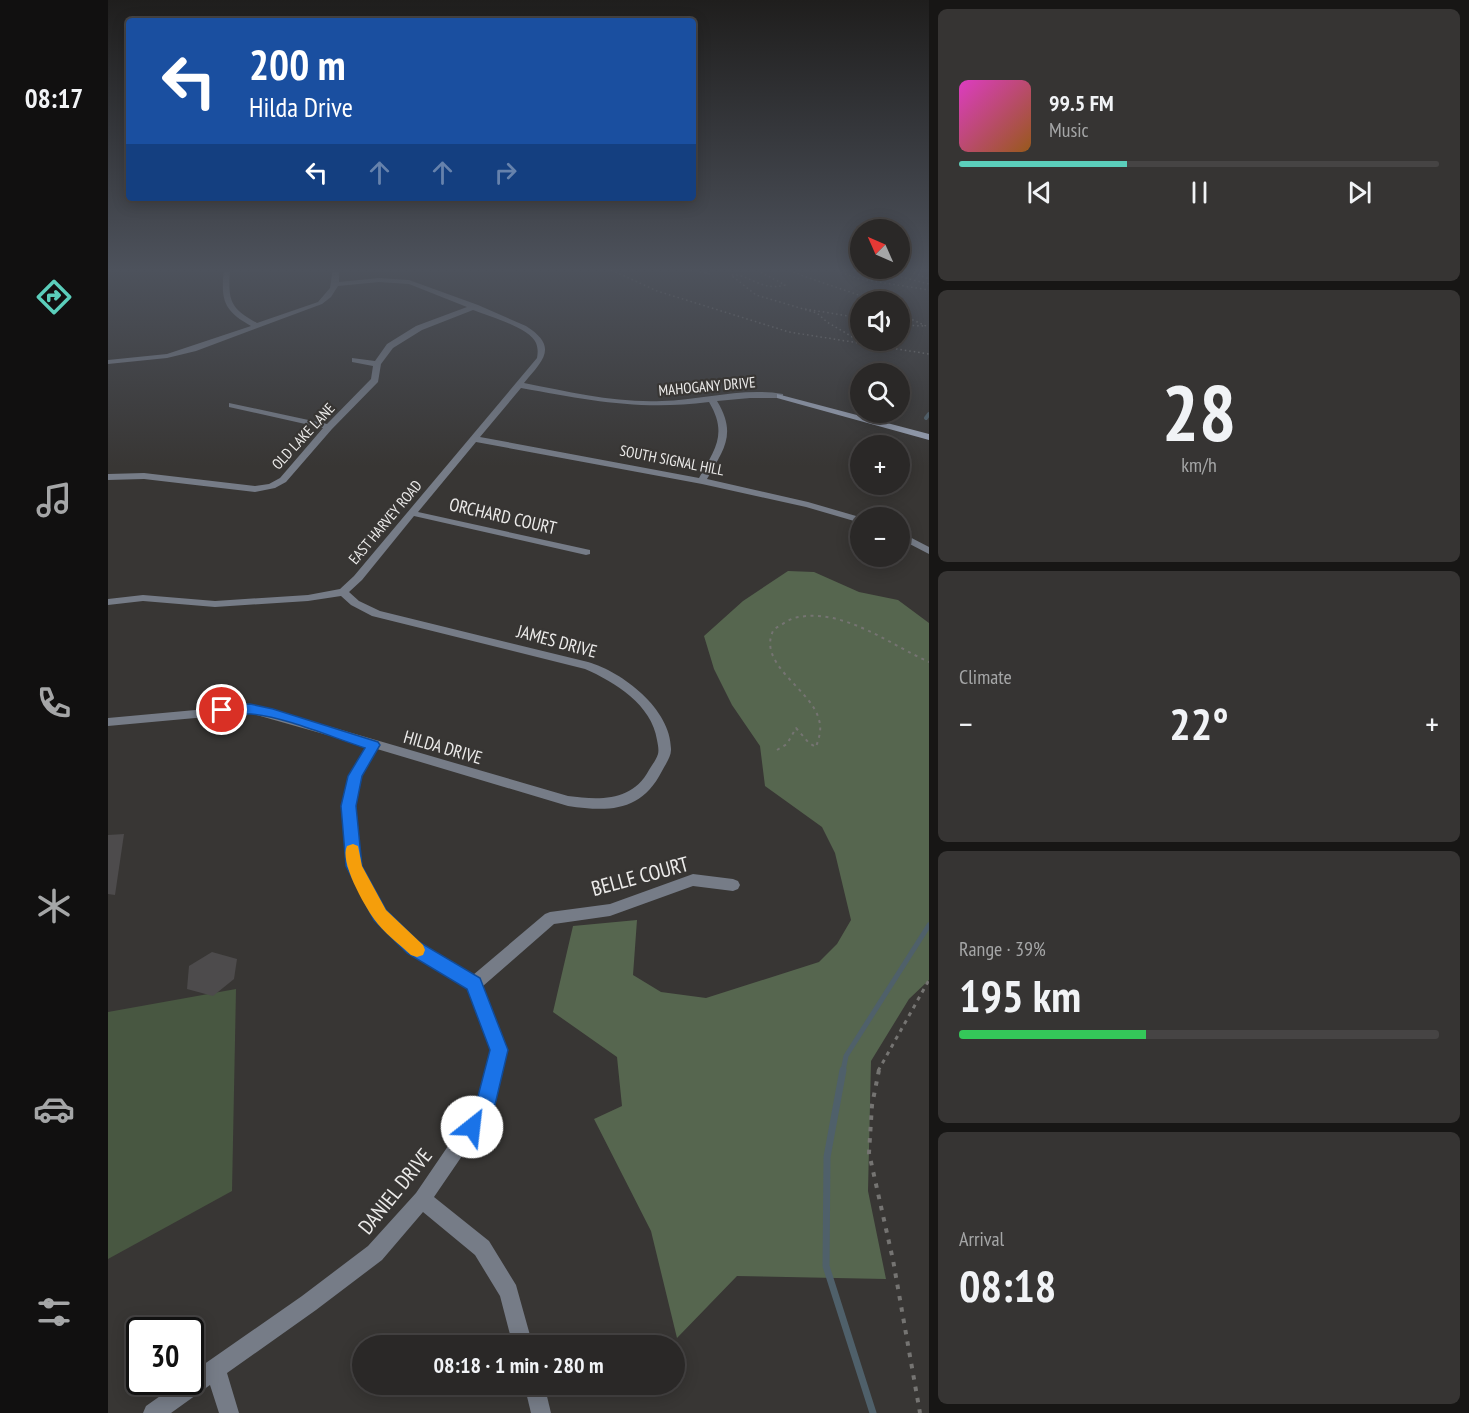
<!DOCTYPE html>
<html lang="en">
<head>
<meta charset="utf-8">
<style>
	body { margin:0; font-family:"PT Sans Narrow",sans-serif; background:#363433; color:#f1f3f6; height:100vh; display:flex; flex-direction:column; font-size:22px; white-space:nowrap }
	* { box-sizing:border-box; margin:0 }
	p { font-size:20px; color:#a5a6a7 }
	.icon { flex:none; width:33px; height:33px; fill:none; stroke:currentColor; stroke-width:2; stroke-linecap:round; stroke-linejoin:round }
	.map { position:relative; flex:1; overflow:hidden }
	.side { display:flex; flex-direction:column; gap:9px; padding:9px; background:#171615; width:540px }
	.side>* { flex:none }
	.hud { position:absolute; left:18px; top:18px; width:570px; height:183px; border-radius:6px; box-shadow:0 3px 15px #0003,0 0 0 2px #464444; background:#1a4fa0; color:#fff; overflow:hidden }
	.needle { width:39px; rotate:315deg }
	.controls { position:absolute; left:742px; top:219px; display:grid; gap:12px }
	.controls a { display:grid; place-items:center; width:60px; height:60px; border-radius:50%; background:#2a2827; box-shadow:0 3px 15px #0003,0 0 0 2px #464444; font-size:30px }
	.speed { position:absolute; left:18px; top:1317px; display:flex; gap:12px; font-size:30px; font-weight:700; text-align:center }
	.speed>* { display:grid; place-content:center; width:78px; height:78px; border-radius:50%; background:#2a2827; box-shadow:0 3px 15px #0003,0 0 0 2px #464444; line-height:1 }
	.speed .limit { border:3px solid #111; border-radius:9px; background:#fff; color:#111 }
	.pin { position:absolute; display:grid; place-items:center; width:51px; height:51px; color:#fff; margin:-26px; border:3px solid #fff; border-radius:50%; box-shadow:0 2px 6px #0007 }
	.me { position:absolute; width:66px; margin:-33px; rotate:29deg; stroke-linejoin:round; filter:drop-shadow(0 0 4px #0008) }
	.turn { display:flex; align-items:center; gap:21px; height:126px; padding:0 24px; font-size:27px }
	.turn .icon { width:78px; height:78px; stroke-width:2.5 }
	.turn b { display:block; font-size:42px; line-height:51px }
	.lanes { display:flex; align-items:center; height:57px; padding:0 24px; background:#0003; justify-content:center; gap:30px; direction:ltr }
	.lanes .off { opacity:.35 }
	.big { font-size:45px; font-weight:800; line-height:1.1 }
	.side .tile { flex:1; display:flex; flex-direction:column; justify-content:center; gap:9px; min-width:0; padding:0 21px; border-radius:9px; background:#363433 }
	.side .dial { align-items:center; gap:0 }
	.dial b { font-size:78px; line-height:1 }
	.song { display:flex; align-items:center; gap:18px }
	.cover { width:72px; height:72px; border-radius:9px; background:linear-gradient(135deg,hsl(310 70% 55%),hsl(30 70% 35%)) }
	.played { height:6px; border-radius:3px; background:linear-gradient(90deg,#5bcebb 35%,#464444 35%) }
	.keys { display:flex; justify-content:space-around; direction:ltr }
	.heat { display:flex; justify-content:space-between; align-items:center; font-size:33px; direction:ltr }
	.charge { height:9px; border-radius:4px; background:linear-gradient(90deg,#34c759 39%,#464444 0) }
	.trip { position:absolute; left:244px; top:1335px; width:333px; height:60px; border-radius:30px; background:#2a2827; box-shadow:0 3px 15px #0003,0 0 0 2px #464444; font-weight:800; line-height:60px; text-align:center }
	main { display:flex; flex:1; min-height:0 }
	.tab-bar { display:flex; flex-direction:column; width:108px; justify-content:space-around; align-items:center; background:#111010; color:#a5a6a7 }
	.tab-bar .icon { width:42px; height:42px }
	.tab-bar .current { color:#5bcebb }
	.tab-bar b { font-size:27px; color:#f1f3f6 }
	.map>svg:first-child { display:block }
</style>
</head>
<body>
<main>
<nav class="tab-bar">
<b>08:17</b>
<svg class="icon current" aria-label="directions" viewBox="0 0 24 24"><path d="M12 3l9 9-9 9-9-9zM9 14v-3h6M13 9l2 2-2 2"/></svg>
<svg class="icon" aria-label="music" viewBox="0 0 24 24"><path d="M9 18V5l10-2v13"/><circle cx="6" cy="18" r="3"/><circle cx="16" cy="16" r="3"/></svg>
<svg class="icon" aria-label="phone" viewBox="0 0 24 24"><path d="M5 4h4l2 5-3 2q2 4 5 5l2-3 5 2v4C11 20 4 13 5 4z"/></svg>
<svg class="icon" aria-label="climate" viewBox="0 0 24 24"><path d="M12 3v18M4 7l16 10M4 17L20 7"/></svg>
<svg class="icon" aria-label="car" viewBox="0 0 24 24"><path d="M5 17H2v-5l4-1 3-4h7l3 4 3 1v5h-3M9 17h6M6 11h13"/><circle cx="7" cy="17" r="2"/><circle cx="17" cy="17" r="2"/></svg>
<svg class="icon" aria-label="filters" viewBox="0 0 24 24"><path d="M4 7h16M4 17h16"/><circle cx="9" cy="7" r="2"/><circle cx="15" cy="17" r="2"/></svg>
</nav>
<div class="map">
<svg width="821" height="1413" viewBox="0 0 821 1413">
	<rect width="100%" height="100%" fill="#383634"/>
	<polygon fill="#485741" points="128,989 124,1191 0,1259 0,1012"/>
	<polygon fill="#56664f" points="680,571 706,572 751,592 790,600 821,623 821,980 801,999 763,1061 760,1191 778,1279 629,1276 569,1338 543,1231 486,1119 514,1106 509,1057 445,1012 465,926 529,920 525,975 553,992 598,998 711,962 729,944 743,920 727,853 714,827 657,786 652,746 624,705 606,669 596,636 635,601"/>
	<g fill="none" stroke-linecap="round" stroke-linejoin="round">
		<polyline stroke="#4f606a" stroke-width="4" points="818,418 821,414"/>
		<polyline stroke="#4f606a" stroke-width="5" points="735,1071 738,1056 821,925"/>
		<polyline stroke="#4f606a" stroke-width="7" points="735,1070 719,1157 718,1266 765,1413"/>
	</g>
	<g fill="#4d4b4c">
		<polygon points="16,834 7,895 0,894 0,835"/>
		<polygon points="104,952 129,959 126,979 105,996 79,989 81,966"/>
	</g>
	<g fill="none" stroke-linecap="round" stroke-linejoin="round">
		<g stroke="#757472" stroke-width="1.5" stroke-dasharray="1.5 3" stroke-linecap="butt">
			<polyline points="499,268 549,291 681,332 821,354"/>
			<polyline points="574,268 602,274 590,268"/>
			<polyline points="609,268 626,272"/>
			<path d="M645,268L677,285C653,292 640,273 623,275L648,295L709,313L719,322L758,345"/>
			<path d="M677,268C707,282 738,289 768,302"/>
			<polyline points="720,268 752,279 821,290"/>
			<polyline points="758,268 821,284"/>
			<polyline points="793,268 821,279"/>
			<polyline points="805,268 821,270"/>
			<polyline points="697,309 753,318"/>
			<polyline points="792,314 818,326 792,325"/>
		</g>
		<path stroke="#757472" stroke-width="2" stroke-dasharray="3 4.5" stroke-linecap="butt" d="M669,750L679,744L688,728L701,743L708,747C711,738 714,729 711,720C704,689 647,664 666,629C674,625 682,618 691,617C737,609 781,644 821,662"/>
		<polyline stroke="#757472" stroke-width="3" stroke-dasharray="4 5" stroke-linecap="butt" points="770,1071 821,980"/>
		<polyline stroke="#757472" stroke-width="4" stroke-dasharray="4.5 7" stroke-linecap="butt" points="771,1070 764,1105 761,1153 785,1260 812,1413"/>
		<g fill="#767c87" fill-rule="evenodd">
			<path d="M116,268H122C120,300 121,308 149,323L210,302L222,288L225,268H231V282L271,278L301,280L370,305L418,326C451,347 435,360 416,383C462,392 508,403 554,401C594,400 635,387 675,394V398H642L609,401C629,434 616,449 599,479L700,502L755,518H753V523L698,507L594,484L368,442L310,512L482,550V554L478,555L306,516L254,580L241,592L251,601L272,611L480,662C515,672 564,710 563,750C563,757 557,765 554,771C533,812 501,812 460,806L269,749L253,776L248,806L253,866L277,911L310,943L365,975L437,914L442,912L502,904L585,874L625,879L630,881L632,885L630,889L625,891L585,886L502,916L446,924L375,986L399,1050L382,1115L326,1197L381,1241L408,1285L425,1346H405L392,1296L367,1255L315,1212L274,1260L208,1310L119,1373L131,1413H111L102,1385L63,1413H35L38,1406L72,1382H82V1374L194,1296L260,1246L308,1193L368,1105L383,1050L360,989L300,953L267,919L239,866L234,806L241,776L258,746L142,713L0,726V718L142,705L165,710L460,796C491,800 524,802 541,770C544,765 548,760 550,754C551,750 550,745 549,740C544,705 507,682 477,669L264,616L243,605L233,596L200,601L107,607L35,601L0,605V599L35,595L107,601L200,595L232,589L246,576L429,358C430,353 430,348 428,343C422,328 381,316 365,310L314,330L285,348L273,364L270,382L224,429L178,482L167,488L147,492L36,479L0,480V474L36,473L147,486L161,484L172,478L215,428L121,407V403L219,424L263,379L265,366L244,362V358L267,361L279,344L308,326L359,307L301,284L271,282L230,286L223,297L214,304L88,351L59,358L0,364V360L59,354L143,326C114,310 113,299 116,268ZM413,388C481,400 531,411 601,402C620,434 607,449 591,478L372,437Z"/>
			<polygon points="792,532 821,547 821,554 792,539"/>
			<polygon points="416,1384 436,1384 443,1413 423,1413"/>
		</g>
		<polygon fill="#9aa3b5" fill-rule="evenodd" points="669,394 821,434 821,440 669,398"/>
	</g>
	<linearGradient id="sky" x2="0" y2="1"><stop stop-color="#1f1e1d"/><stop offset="0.58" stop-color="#4d525c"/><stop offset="1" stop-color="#4d525c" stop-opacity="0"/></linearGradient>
	<rect width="821" height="466" fill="url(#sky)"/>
	<path fill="#1a73e8" stroke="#114b97" stroke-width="1.5" d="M142,704L165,709L270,742L272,745L254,776L248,806L254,866L278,910L311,942L372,978L400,1050L386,1109L371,1134L364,1136L357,1134L354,1127L368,1104L382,1050L359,989L299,953L266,920L238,866L233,806L240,776L257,748C223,737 177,717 143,714C132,713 114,720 107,710L114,705Z"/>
	<path fill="#f59e0b" d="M245,844L250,846L254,866L278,910L315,945L317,950L315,955L309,957L303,955C291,944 275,932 266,919C256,905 231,861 239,846Z"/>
	<g text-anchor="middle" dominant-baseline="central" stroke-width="4.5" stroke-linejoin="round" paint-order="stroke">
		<g font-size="15" fill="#ecebea" stroke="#383634">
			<text transform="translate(599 386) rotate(-5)">MAHOGANY DRIVE</text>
			<text transform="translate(195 436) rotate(-47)">OLD LAKE LANE</text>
			<text transform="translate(564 460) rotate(11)">SOUTH SIGNAL HILL</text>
			<text transform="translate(277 522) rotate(-50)">EAST HARVEY ROAD</text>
		</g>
		<g font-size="18" fill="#ecebea" stroke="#383634">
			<text transform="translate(395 516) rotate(13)">ORCHARD COURT</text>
			<text transform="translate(449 641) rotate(15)">JAMES DRIVE</text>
			<text transform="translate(335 747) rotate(16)">HILDA DRIVE</text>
		</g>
		<g font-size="21" fill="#ecebea" stroke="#383634">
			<text transform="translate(532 876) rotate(-15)">BELLE COURT</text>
			<text transform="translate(287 1191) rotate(-51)">DANIEL DRIVE</text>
		</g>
	</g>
</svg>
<div class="controls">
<a><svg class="needle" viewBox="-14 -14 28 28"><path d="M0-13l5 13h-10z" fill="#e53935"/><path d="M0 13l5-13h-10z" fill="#a5a6a7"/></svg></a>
<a><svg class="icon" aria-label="sound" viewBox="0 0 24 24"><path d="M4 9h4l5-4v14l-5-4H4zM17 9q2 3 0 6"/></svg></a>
<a><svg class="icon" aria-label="search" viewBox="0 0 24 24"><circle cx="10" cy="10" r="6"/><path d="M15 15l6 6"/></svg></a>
<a>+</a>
<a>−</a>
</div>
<div class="speed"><div class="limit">30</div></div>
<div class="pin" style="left:114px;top:710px;background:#d93025"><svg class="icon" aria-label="arrive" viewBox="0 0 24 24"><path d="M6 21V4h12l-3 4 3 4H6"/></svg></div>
<svg class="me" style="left:364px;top:1127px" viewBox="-20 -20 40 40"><circle r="19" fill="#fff"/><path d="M0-13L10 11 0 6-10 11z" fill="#1a73e8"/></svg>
<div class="trip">08:18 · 1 min · 280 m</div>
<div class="hud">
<div class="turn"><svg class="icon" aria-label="left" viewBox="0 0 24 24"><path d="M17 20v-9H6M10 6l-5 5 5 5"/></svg><div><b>200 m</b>Hilda Drive</div></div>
<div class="lanes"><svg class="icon" aria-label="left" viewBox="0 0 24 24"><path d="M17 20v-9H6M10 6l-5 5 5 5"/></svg><svg class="icon off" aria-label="ahead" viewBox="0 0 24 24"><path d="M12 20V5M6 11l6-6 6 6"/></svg><svg class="icon off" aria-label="ahead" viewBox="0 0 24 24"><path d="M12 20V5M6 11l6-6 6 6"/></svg><svg class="icon off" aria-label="right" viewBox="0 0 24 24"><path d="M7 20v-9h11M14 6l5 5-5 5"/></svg></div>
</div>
</div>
<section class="side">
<div class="tile">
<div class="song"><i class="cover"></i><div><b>99.5 FM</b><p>Music</p></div></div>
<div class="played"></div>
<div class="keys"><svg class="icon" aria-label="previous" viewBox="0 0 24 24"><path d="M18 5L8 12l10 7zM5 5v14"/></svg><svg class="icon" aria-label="pause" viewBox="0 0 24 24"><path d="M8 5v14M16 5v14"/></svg><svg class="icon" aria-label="next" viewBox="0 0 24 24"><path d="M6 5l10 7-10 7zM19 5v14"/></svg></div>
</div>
<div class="tile dial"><b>28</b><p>km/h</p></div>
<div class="tile"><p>Climate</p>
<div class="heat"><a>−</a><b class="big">22°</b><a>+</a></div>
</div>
<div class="tile"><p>Range · 39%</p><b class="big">195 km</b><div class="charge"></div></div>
<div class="tile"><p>Arrival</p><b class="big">08:18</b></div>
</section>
</main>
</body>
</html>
